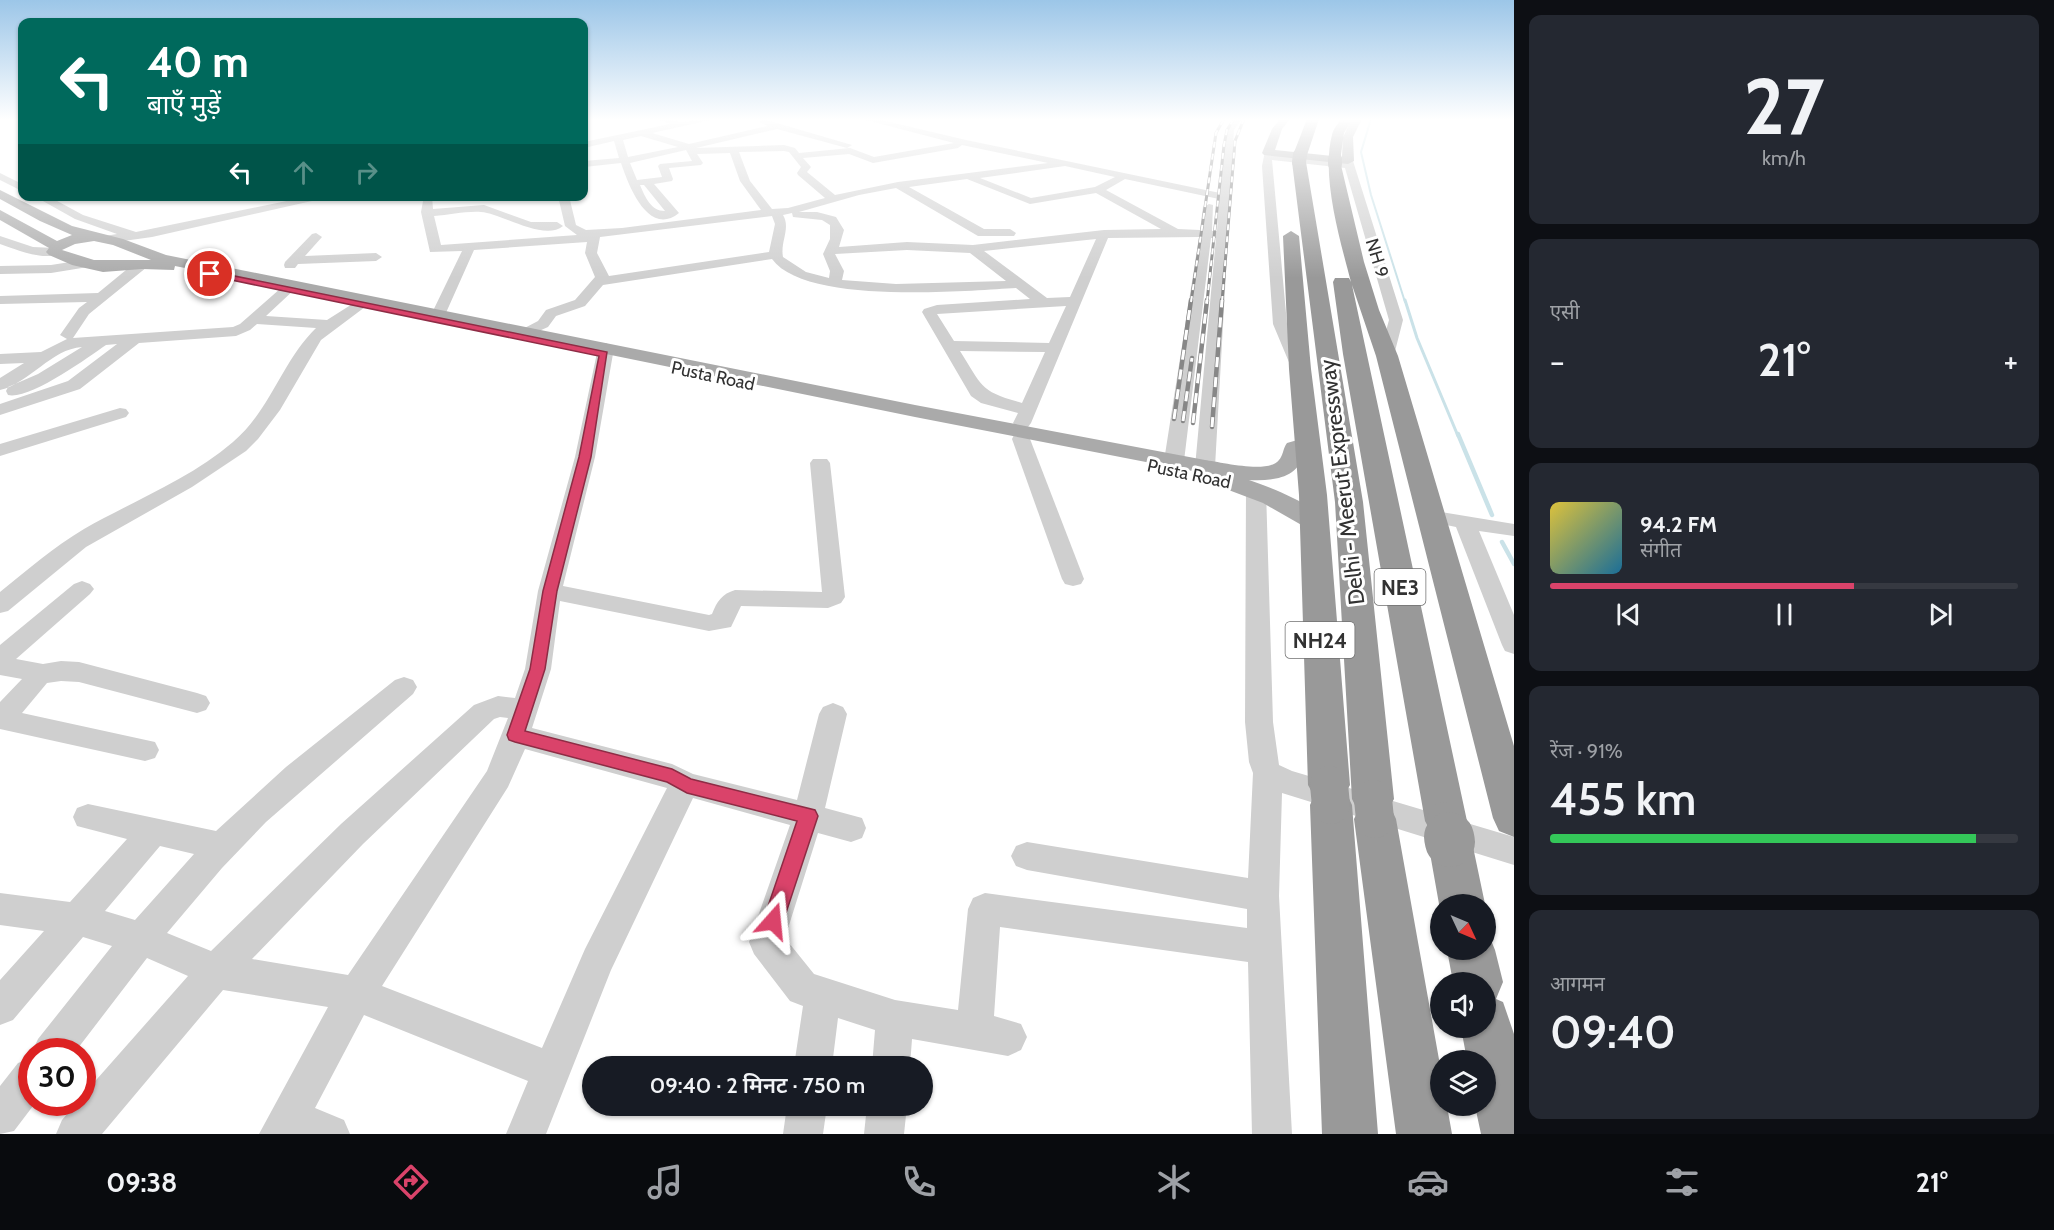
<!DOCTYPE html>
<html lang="hi">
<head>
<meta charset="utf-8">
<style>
	body { margin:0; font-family:Cabin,"Noto Sans Devanagari",sans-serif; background:#242831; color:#f1f3f6; height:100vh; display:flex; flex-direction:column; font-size:22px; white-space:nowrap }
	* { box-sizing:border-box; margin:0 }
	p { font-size:20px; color:#9ea1a6 }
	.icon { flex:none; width:33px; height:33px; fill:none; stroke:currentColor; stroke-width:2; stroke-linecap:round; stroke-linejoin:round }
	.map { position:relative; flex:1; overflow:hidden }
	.side { display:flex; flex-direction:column; gap:15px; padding:15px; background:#0d0f14; width:540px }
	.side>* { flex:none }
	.hud { position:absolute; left:18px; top:18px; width:570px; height:183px; border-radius:12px; box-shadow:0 2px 4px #0004; background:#00695c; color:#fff; overflow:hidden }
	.needle { width:39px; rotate:134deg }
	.controls { position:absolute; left:1430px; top:894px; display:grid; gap:12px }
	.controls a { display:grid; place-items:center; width:66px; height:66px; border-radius:50%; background:#171b24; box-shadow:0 2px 4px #0004; font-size:30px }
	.speed { position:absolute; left:18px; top:1038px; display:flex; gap:12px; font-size:30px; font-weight:700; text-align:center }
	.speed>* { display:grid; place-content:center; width:78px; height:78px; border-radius:50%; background:#171b24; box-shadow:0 2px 4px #0004; line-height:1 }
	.speed .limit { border:9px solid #d22; background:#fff; color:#111 }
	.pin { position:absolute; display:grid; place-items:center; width:51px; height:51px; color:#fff; margin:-26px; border:3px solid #fff; border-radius:50%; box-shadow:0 2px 6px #0007 }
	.me { position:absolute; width:66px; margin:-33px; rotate:18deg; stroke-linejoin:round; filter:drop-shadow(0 0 4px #0008) }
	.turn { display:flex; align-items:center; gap:21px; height:126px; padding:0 30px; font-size:27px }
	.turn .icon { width:78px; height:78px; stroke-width:2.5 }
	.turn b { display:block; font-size:42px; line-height:51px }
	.lanes { display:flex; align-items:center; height:57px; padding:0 30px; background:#0003; justify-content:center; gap:30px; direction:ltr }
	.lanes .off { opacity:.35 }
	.big { font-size:45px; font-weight:600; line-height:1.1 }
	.side .widget { flex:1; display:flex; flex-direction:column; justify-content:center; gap:9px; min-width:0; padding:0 21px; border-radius:12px; background:#242831 }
	.side .dial { align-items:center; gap:0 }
	.dial b { font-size:78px; line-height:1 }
	.song { display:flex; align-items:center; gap:18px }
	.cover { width:72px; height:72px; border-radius:9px; background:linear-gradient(135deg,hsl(50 70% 55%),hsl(200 70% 35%)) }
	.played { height:6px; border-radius:3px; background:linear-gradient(90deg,#da436a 65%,#363941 65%) }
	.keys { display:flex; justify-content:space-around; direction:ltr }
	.heat { display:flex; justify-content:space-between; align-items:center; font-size:33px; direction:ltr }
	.charge { height:9px; border-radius:4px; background:linear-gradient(90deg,#34c759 91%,#363941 0) }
	.trip { position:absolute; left:582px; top:1056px; width:351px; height:60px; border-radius:30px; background:#171b24; box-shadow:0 2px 4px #0004; font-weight:600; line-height:60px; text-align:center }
	.dock { display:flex; height:96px; justify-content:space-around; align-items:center; background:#090b0e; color:#9ea1a6 }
	.dock .icon { width:42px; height:42px }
	.dock .selected { color:#da436a }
	.dock b { font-size:27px; color:#f1f3f6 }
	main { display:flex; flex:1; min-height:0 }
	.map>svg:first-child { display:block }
</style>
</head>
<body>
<main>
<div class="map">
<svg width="1514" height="1134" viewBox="0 0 1514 1134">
	<rect width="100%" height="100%" fill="#fff"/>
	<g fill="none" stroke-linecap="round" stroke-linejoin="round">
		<polyline stroke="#cae2e8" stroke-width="2" points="1371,119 1361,152 1371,195 1405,302"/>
		<polyline stroke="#cae2e8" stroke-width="3" points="1405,300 1417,338 1458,436"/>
		<g stroke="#cae2e8" stroke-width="4.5">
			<polyline points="1458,434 1492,515"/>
			<polyline points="1502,542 1514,564"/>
		</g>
		<g fill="#cfcfcf" fill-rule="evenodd">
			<path d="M658,119H670L680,122L715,119L652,133L689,144L767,126L759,122L763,119L852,145L847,148L777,129L696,148L784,145L795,148L799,153L850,148L874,157L954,143L862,119H877L966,140L1220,193L1226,130L1234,119H1242L1234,130L1215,467L1212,471H1198L1195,467L1216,238H1211L1184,461L1181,465H1167L1164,461L1199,237L1108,238L1031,423L1028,427H1016L1013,423L1018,413L981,403L971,396L922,312L924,309L937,305L1030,299L1016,288C963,291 805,305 772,259L603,285L585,306L556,316L548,327L530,335H520L517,332L538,321L546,310L575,300L595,277L585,253L587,242L474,250L445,315L438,319L433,318L431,315L462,251L430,252L421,212L424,196H432L433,209L484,205L531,222H557L563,226C544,242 501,213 481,212C466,211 449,215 434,216L441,245L577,235L565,226L558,196H569L576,225L586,230L622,228L761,210L740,181L730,153L697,154L703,163L701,165L669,168L673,179L672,181L654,184L679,213C648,238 628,184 621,163L584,167V161L619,158L614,141L584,148V142L670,124ZM641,136L678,147L628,157L623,140ZM962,145L1048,163L898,182L835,195L807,172L811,167L803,158L849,154L873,163L958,148ZM686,150L692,161L660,164L658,166L662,177L637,180L630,163ZM784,151L789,152L801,167L797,173L798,175L825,198L788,208L772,209L750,181L739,152ZM1065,166L1115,177L1095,187L1031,198L980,178ZM967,179L1030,204L1096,193L1161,229L1104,230L973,245L907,242L839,247L844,230L836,217L817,212H799L859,195L896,188L978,236H1014L1016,233L1010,229H984L909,187ZM1125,179L1219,199L1217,231H1212L1213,205L1209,204L1203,207L1200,230L1178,229L1106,190ZM640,185H644L665,211C651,211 645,197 640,185ZM792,213L793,217L822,220L830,225V239L823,254L830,271L829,278L806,272L783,257C780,242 791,228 783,215ZM772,216L775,224L769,252L609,276L597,253L600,237ZM1096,239L1070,297L1047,298L984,251ZM907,250L970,253L1006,281L896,284L842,280L844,271L835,254ZM1066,306L1049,343L954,341L937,314ZM960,351L1045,352L1022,403C979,391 983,387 960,351Z"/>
			<polygon points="1265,151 1271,151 1273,155 1343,162 1348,158 1353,161 1403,320 1393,359 1387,361 1379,356 1389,320 1345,168 1272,160 1287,324 1307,367 1299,372 1291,367 1273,324 1262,166"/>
			<polygon points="0,173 22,184 22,191 0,180"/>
			<polygon points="34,196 48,196 83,215 136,232 311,196 334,196 152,237 109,243 103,239 105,236 117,234 75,219"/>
			<polygon points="316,233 322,237 305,256 376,253 382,257 376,261 298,264 295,268 285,268 284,265 285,262 312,234"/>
			<path d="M0,236L33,247L54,248L60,252C48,263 15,249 0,244Z"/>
			<polygon points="83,260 89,264 88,267 51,273 0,274 0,266 51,265"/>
			<path d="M142,260L147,261L148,264L147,267L89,314L73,338L233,327L240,324L281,288L284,281L289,280L296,284L295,289L266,316L327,320L357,301H367L369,304L321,340L280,410L258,439L246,451L192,487L86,547L8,611L0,613V592C27,570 54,547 84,529C133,501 190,479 233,442C270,411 282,361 316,328L257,324L250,330L236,336L139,343L80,389L0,415V404L68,381L117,344L106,345C87,358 30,400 8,395L6,391L8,387L38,374L82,347C51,349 30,383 0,390V378L24,363L0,364V354L41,352L67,339L60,335L79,308L87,302L0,304V296L98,293L137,261Z"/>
			<path d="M606,343L614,348L595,457L563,586L709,615L712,614C717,601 722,594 735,590L822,592L810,463L813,459H827L830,463L845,597L841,603L828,608L741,606L731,627L709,631L560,601L551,669L532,728L672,764L693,774L797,800L819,714L823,707L833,703L843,707L847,714L825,808L862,818L866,828L862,838L851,842L818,833L785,938L814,974L895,1000L958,1010L968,909L973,898L985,893L1247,928V909L1027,870L1016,866L1011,856L1016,846L1027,842L1248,878L1253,773L1249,762L1245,722L1246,490L1249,486H1263L1266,490L1273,722L1279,765L1292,771L1514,837V865L1282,793L1279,896L1292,1134H1252L1248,962L1000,927L994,1016L1021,1024L1027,1037L1021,1050L1008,1056L912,1039L910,1066H872L875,1030L838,1018L832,1066H794L803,1006L790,1001L754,954L749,942L790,825L693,798L611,970L546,1134H506L528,1081L364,1015L315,1108L344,1120L350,1134H259L328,1007L223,990L102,1134H56L62,1120L77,1102H82V1096L188,976L147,958L75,1052H32L38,1039L112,946L83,937L13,1020L0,1025V980L44,931L0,925V893L70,902L127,839L77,826L73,817L77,808L88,804L216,831L286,767L395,680L404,677L413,680L417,687L413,694L266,822L222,868L167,933L211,951L341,824L474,705L498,696L515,698L525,669L538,591L575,457L598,348ZM500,717L508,718L487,771L348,975L252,959L363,844L494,719ZM525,749L667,788L585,949L542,1048L382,986L508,787ZM160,846L194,854L135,920L105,911Z"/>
			<polygon points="120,408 126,409 129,413 126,417 0,456 0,444"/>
			<polygon points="1021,433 1028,435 1030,439 1084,579 1081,584 1073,586 1065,584 1062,579 1012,439 1014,435"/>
			<polygon points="1429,510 1514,524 1514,536 1479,531 1514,615 1514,654 1505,651 1502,645 1456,527 1422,520 1419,516 1422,512"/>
			<polygon points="82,581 90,584 94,589 90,594 16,659 43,664 61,661 79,662 197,693 206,696 210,703 206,710 197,713 79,682 61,681 47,683 22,713 155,742 159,750 155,758 145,761 0,729 0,702 22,679 0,675 0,645 74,584"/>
			<polygon points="32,1058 32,1102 36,1102 14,1131 0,1134 0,1086 18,1063"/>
			<polygon points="787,1106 827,1106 823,1134 783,1134"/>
			<polygon points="867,1106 907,1106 904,1134 864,1134"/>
		</g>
		<g fill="#aaa" fill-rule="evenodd">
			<polygon points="1280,119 1290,119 1282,129 1275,150 1342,157 1343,137 1352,119 1362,119 1353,137 1354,161 1348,164 1264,155 1262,153 1272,129"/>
			<path d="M0,190L72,226L123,239L166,255L915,405L1205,460C1220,462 1269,474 1279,460C1283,456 1283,448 1287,443L1308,437L1316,439L1319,444L1316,449L1305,452C1298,479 1273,481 1249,480C1270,487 1314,504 1327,522L1323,527L1314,530L1305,527L1263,503L1218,486L1214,481L1218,476L915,417L190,269L175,266L174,270L142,269L103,272L72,265L49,255L46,252L49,248L0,220V210L57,241L72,235L40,221L0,199ZM94,241L113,245L151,260H94L62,250L75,244Z"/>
		</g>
		<g fill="#999" fill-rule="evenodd">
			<polygon points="1307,119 1319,119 1307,155 1302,159 1306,162 1363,502 1394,799 1390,806 1396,819 1440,1065 1440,1106 1447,1106 1452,1134 1396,1134 1354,819 1358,811 1352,799 1335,502 1292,162 1297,158 1293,155"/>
			<path d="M1341,119H1353L1344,133L1340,161L1364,262L1379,310L1398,356L1514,746V837L1499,831L1493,818L1376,356L1352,285L1467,821L1464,828L1472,842L1485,904V905L1440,904V907L1439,904L1428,842L1432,834L1425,821L1343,354L1333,282L1335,278H1349L1351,282C1340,240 1321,176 1332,135C1333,129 1338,124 1341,119Z"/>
			<polygon points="1291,231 1299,236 1311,369 1327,495 1350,785 1346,792 1352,805 1378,1134 1322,1134 1310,805 1314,796 1308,785 1299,495 1289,369 1283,236"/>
			<polygon points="1485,932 1488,933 1495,950 1503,982 1496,999 1503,1002 1514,1034 1514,1134 1481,1134 1475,1106 1485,1106 1485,1060 1467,1060 1461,1028 1485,1028 1485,982 1453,982 1447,950 1485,950"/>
		</g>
		<defs>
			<g id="rail-far1">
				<polyline points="1191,302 1216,133 1224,119"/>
				<polyline points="1207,302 1224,145 1227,130 1234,119"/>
				<polyline points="1222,302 1235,141 1244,119"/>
			</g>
			<g id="rail">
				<polyline points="1174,419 1191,300"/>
				<polyline points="1183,421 1192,358"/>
				<polyline points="1193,423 1207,300"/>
				<polyline points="1212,427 1222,300"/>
			</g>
		</defs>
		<use href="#rail-far1" stroke="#878787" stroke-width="3"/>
		<use href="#rail" stroke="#878787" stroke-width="4.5"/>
		<use href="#rail-far1" stroke="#fff" stroke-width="2" stroke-dasharray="6" stroke-linecap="butt"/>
		<use href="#rail" stroke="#fff" stroke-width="3" stroke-dasharray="10" stroke-linecap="butt"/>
		<g stroke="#999" stroke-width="14">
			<polyline points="1335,159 1335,164"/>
			<polyline points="1299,162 1300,155"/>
		</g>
		<g stroke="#999" stroke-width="38">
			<polyline points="1329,785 1331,805"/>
			<polyline points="1373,799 1375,819"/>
			<polyline points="1446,821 1449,838"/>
		</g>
		<polyline stroke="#999" stroke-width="50" points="1449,837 1450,842"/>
	</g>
	<linearGradient id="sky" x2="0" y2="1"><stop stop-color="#9cc6e8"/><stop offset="0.43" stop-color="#fff"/><stop offset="1" stop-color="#fff" stop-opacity="0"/></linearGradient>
	<rect width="1514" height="278" fill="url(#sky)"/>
	<polygon fill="#da436a" stroke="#8e2c45" stroke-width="1.5" points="210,271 607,352 591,457 557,591 545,669 525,731 672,769 691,779 815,810 818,816 781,928 773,931 766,928 763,921 797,821 687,793 667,782 515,742 509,740 507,735 530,669 543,591 579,457 599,356 207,275 207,272"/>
	<g text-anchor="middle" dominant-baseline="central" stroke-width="6" stroke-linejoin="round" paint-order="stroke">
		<g font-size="18" fill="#323232" stroke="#fff">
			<text transform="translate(1377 258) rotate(73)">NH 9</text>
			<text transform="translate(713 376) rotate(12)">Pusta Road</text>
			<text transform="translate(1189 474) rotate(12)">Pusta Road</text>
		</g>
		<g fill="#fff" stroke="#707070" stroke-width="1.5">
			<rect x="1374.5" y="569" width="51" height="36" rx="4.5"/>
			<rect x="1285.5" y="622" width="69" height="36" rx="4.5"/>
		</g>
		<g font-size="21" font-weight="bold" fill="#323232">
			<text x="1400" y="587">NE3</text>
			<text x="1320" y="640">NH24</text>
		</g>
		<g font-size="22" fill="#323232" stroke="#fff">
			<text transform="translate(1342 482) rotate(-97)">Delhi - Meerut Expressway</text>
		</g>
	</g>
</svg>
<div class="controls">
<a><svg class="needle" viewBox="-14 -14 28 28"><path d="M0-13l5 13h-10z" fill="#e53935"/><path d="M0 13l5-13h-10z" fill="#9ea1a6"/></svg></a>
<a><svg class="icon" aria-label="sound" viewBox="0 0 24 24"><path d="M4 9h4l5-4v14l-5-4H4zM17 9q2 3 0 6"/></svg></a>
<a><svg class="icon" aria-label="layers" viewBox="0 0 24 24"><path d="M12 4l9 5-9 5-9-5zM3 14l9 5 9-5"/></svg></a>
</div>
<div class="speed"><div class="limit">30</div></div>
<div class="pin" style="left:210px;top:274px;background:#d93025"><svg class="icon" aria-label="arrive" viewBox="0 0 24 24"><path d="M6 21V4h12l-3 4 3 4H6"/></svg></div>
<svg class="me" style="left:773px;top:921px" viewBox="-20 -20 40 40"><path d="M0-17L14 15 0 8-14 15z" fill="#da436a" stroke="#fff" stroke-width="4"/></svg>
<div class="trip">09:40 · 2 मिनट · 750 m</div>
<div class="hud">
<div class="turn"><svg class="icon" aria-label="left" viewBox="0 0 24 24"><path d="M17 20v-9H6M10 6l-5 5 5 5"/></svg><div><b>40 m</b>बाएँ मुड़ें</div></div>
<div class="lanes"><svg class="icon" aria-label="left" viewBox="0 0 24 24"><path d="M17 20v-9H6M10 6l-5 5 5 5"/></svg><svg class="icon off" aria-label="ahead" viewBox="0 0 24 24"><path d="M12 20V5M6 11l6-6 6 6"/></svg><svg class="icon off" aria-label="right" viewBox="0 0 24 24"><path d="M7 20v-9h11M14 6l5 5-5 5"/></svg></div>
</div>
</div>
<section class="side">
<div class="widget dial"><b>27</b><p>km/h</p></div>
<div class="widget"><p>एसी</p>
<div class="heat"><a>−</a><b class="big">21°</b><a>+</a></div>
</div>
<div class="widget">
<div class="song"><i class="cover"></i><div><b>94.2 FM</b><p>संगीत</p></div></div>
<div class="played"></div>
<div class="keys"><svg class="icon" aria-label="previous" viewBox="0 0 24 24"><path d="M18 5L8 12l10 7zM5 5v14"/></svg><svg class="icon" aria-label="pause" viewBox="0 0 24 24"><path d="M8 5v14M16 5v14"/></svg><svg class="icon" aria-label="next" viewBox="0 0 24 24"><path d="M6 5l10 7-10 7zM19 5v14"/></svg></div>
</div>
<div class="widget"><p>रेंज · 91%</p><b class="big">455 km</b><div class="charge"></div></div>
<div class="widget"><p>आगमन</p><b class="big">09:40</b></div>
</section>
</main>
<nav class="dock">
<b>09:38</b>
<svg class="icon selected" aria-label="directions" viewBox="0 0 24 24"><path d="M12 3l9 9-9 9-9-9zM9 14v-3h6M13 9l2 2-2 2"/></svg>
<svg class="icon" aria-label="music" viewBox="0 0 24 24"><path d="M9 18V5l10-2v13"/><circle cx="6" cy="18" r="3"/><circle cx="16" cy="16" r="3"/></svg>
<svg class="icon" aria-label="phone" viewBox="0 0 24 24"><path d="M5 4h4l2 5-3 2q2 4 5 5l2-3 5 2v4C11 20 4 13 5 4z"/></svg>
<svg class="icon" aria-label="climate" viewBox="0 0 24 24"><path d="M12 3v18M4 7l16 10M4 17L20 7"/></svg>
<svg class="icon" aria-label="car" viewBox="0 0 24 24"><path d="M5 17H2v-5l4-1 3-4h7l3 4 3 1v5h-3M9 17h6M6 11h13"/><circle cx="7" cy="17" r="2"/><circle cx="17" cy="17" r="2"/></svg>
<svg class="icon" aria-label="filters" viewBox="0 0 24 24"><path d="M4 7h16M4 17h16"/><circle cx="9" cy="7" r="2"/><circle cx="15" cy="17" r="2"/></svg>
<b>21°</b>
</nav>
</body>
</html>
